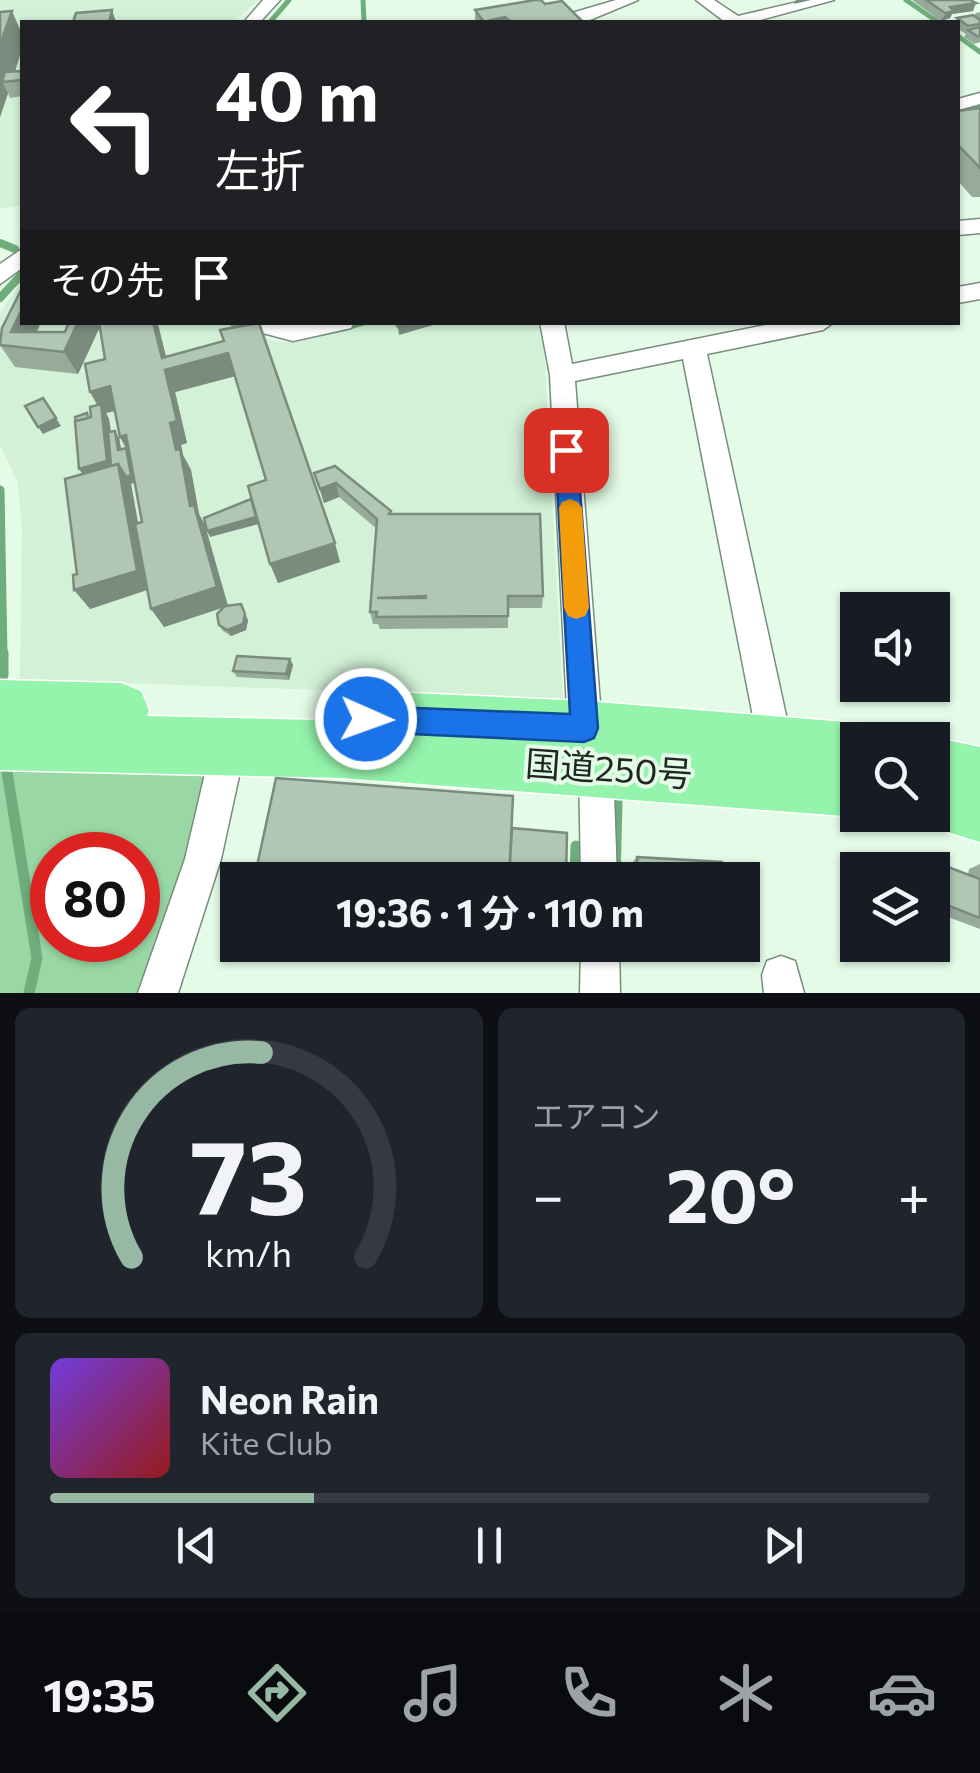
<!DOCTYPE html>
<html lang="ja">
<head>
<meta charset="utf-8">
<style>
	body { margin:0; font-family:Commissioner,"Noto Sans JP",sans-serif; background:#20242c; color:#f1f3f6; height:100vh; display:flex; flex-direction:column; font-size:38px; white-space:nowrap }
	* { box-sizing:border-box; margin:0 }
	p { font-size:32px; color:#9ea1a6 }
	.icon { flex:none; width:55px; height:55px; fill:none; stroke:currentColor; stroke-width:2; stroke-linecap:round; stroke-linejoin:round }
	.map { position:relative; height:993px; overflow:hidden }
	.sheet { display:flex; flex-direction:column; gap:15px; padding:15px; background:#0d0f14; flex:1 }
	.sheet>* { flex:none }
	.top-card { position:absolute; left:20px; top:20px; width:940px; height:305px; border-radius:0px; box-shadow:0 2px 8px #0004; background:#202124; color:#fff; overflow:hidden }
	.tools { position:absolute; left:840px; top:592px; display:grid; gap:20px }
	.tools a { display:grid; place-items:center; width:110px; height:110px; border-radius:0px; background:#171b24; box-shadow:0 2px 8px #0004; font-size:50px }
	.speed { position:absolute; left:30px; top:832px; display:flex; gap:20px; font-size:50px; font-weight:700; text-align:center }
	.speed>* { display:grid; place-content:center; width:130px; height:130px; border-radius:50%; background:#171b24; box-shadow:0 2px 8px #0004; line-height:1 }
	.speed .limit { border:15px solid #d22; background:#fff; color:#111 }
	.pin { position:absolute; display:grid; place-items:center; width:85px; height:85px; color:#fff; margin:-42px; border-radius:20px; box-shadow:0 5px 15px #0006 }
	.me { position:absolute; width:110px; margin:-55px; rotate:92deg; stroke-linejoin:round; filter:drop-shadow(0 0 8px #0008) }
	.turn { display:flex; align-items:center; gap:35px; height:210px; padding:0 30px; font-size:45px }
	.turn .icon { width:130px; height:130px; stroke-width:2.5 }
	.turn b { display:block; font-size:70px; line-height:85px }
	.then { display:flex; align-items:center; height:95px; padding:0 30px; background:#0003; gap:20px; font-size:38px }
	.big { font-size:75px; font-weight:700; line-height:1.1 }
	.sheet .card { flex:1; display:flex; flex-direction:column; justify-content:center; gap:15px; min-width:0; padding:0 35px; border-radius:15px; background:#20242c }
	.sheet .dial { align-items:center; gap:0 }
	.dial svg { height:260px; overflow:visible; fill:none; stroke:#363941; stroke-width:7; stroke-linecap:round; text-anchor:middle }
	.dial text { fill:#f1f3f6; stroke:none }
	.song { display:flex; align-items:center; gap:30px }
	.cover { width:120px; height:120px; border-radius:15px; background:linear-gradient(135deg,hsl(260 70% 55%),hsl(0 70% 35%)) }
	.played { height:10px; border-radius:5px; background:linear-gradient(90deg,#97b8a3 30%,#363941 30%) }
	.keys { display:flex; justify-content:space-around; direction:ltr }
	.heat { display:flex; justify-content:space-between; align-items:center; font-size:55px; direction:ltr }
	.sheet .tiles { flex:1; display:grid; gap:15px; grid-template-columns:1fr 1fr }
	.card:last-child { grid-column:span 2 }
	.trip { position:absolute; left:220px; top:862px; width:540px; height:100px; border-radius:0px; background:#171b24; box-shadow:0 2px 8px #0004; font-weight:700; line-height:100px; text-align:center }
	.menu { display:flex; height:160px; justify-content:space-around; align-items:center; background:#090b0e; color:#9ea1a6 }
	.menu .icon { width:70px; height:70px }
	.menu .current { color:#97b8a3 }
	.menu b { font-size:45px; color:#f1f3f6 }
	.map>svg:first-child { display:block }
</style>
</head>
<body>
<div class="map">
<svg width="980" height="993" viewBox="0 0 980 993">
	<rect width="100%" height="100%" fill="#e3fbe7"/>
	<g fill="#d2f1d7">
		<polygon points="0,0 259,0 233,22 22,22 22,206 0,208"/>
		<polygon points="22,282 22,322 225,323 274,341 295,343 372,323 537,323 544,347 563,699 20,679 22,527 18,483 0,445 0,312"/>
	</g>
	<path fill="#99d8a4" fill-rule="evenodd" d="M0,770L209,774L153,993H0ZM52,855H138V940H52Z"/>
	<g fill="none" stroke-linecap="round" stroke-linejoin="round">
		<g stroke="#70ad7c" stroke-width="5">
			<polyline points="363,0 364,22"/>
			<polyline points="906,0 938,22"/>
			<polyline points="270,22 289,0"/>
			<polyline points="958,36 980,52"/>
			<polyline points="958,112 980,105"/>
		</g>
		<g stroke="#70ad7c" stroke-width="8">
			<polyline points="0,243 15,249"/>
			<polyline points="0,298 22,274"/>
			<path d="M232,322C279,339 315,337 362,322"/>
		</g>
		<polyline stroke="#70ad7c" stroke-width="9" points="0,490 3,655"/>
		<g stroke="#70ad7c" stroke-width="11">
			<polyline points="3,653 3,675"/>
			<polyline points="7,772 37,958 29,993"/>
			<polyline points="575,880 576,846"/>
			<polyline points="615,880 617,802"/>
		</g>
		<defs>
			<g id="minor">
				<polygon points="263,0 280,0 260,22 244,22"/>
				<polygon points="616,0 638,0 585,22 541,22"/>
				<polygon points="696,0 714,0 738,16 806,0 834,0 753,22 725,22"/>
				<polygon points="980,93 980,104 958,110 958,99"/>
				<polygon points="980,219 980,233 958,235 958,221"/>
				<polygon points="22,249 22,268 0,284 0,264"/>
				<polygon points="980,283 980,299 958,303 958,287"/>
				<polygon points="241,322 354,322 351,328 293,341 244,328"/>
				<polygon points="540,322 564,322 572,364 780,322 834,322 823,330 707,354 794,752 789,764 777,769 765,764 760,752 683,359 575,381 602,729 597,740 585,745 573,740 568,729 550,375"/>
				<polygon points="229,727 241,732 246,744 221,859 178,993 138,993 185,859 212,744 217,732"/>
				<polygon points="596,748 608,753 613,765 617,880 581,880 579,765 584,753"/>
				<polygon points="581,945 619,945 620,993 580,993"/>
				<polygon points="781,956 795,961 804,993 764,993 762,975 767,961"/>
			</g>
			<g id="trunk">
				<polygon points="0,680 121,683 141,691 149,710 147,716 360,721 368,700 388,692 585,701 858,723 878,732 882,740 858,740 858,815 862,815 858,817 342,778 0,770"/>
				<polygon points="932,737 980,747 980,842 911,821 908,815 932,815 932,740 924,740"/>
			</g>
		</defs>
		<use href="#minor" stroke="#788d7b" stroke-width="3"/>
		<use href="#trunk" stroke="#fff" stroke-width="3"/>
		<use href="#minor" fill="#fff" fill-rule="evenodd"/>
		<use href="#trunk" fill="#94f4ab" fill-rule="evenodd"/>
	</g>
	<g fill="#97ab9b" fill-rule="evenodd">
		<polygon points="912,0 970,0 973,11 952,14 950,18 941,21"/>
		<polygon points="545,4 583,22 475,22 475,10"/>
		<polygon points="0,12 22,34 22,48 15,71 22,71 22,96 10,98 8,93 0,117"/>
		<polygon points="980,12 980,42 974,44 964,37 966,34 958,29 958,22 955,22 957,18 974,16 976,13"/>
		<polygon points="980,108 980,197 972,197 958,181 958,111"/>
		<path d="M22,322H41L37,332H65L69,322H157L166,357L218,342L340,562L278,583L257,519L210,537L251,499L266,480L235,376L175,392L187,443L181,445L183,455L191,470L199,514L228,605L248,620L246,630L231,636L223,631L219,625L224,607L164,627L147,590L90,609L77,574L87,413L90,418L97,405L90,392L105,359L100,327L78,374L15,367L0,345V340ZM115,411L120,437L130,457L121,450L119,438L115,431L111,432L109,419L106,413ZM135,482L142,522L138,523L131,484Z"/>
		<polygon points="335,466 391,514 543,596 542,608 508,608 508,628 380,629 378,624 373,624 370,612 377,529 339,497 324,503 314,473"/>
		<polygon points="290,659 293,665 289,680 237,677 233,671"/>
		<polygon points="637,857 723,880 633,880 632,863"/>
		<polygon points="940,864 968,875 969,869 980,864 980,929 932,911 932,870 926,870"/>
		<polygon points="300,945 506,945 505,962"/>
	</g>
	<g fill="#7b8b7e">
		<polygon points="796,0 811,0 794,4"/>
		<polygon points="976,3 973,11 952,14 950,18 941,21 950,7"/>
		<polygon points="112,10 116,22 109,22"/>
		<polygon points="12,11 22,34 22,48 12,81 2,82 8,93 0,117 0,45"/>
		<polygon points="505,17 505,22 491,22 491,20"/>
		<polygon points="22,309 22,322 41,322 29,348 11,332"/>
		<polygon points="78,322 102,322 78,374 64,352"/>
		<polygon points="153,322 157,322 159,328 169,369 228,353 236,376 175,392 187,443 181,445 183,455 191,470 199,514 205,525 228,606 164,627 151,609 190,506 170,423 162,358"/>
		<polygon points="414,322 433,322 433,325 399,335 398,327"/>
		<polygon points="110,386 123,409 106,413 109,419 116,476 89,483 79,469 102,412 90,392"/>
		<polygon points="56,418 61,426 43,434 38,427"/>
		<polygon points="115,431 119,438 123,458 118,450"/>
		<polygon points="126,435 132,458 120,437"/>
		<polygon points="126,448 130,456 135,482 131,484 150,589 90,609 74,590 118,464"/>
		<polygon points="336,483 339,497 324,503 320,489"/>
		<polygon points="251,499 259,524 210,537 207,531"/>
		<polygon points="335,543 340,562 278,583 270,564"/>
		<polygon points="241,604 248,620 246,630 231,636 227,630"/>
		<polygon points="290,659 293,665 289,680 286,674"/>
	</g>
	<g fill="#b0c7b4" stroke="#7b8b7e" stroke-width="2.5" fill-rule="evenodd">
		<polygon points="535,0 541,0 545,4 562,1 583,22 511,22 505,17 491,20 493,22 484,22 475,10"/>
		<polygon points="926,0 970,0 976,3 950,7 954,11 945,13"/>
		<polygon points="112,10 109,22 73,22 76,13"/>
		<polygon points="12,11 0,45 0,12"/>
		<polygon points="973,15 980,20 980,24 968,26 957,18"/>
		<polygon points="980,27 980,36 977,36 968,30"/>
		<polygon points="22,71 22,80 2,82 5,72"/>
		<polygon points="980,108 980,168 960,147 958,148 958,111"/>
		<polygon points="22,288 22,309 11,332 65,332 69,322 78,322 64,352 0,345 2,328"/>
		<polygon points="99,322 153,322 162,358 224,341 220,330 259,323 335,543 270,564 248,486 266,480 228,353 165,370 177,421 170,423 176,450 180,449 190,506 194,505 217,587 151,609 135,524 142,522 126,435 120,437 110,386 90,392 85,364 105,359"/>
		<polygon points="395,322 414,322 398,327"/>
		<polygon points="43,398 56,418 38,427 25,406"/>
		<polygon points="101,404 107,461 79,469 75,421 91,417 90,407"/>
		<polygon points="87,413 88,418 76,421 75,417"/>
		<polygon points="115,431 118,450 126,448 131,475 126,477 118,464 111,466 108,432"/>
		<polygon points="118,464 137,571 74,590 73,575 77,574 65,479"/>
		<path d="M335,466L391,511L389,514H540L543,596H508V616L376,617L377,612H370L377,519L336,483L320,489L314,473ZM426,596V598H377Z"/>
		<polygon points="251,499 256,517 207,531 204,518"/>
		<polygon points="241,604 245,614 243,624 227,630 219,625 217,614 225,606"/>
		<polygon points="237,656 290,659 286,674 233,671"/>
		<polygon points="276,778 513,796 509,880 254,880"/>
		<polygon points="512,828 567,833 566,880 509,880"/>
		<polygon points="637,857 722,862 723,880 638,880"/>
		<polygon points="940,864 980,879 980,918 937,901"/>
		<polygon points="238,900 238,933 230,932"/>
		<polygon points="384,945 506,945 506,955"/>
	</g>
	<polygon fill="#1a73e8" stroke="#114b97" stroke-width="2.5" points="566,441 577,450 598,728 594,738 584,742 366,732 357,728 353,719 357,710 366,706 570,714 555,450"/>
	<polygon fill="#f59e0b" points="570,499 578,502 582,508 589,608 585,616 576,619 568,616 564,608 559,508 562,502"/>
	<g text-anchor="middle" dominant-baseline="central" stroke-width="8" stroke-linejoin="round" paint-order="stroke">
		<g font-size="35" fill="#1f2720" stroke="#e3fbe7">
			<text transform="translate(609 767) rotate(4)">国道250号</text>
		</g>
	</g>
</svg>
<div class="tools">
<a><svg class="icon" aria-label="sound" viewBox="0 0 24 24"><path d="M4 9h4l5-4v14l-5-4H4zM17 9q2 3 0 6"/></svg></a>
<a><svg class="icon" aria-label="search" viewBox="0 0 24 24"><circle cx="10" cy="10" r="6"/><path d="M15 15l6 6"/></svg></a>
<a><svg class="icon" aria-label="layers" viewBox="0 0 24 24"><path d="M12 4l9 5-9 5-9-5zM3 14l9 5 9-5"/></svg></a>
</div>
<div class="speed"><div class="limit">80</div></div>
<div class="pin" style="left:566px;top:450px;background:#d93025"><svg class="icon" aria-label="arrive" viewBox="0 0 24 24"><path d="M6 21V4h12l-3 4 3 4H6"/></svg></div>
<svg class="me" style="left:366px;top:719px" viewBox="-20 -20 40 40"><circle r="17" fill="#1a73e8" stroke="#fff" stroke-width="3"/><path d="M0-11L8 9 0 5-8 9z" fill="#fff"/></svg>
<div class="trip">19:36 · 1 分 · 110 m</div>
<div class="top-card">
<div class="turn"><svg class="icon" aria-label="left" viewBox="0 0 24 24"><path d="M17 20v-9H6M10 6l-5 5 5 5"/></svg><div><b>40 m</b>左折</div></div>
<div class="then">その先<svg class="icon" aria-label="arrive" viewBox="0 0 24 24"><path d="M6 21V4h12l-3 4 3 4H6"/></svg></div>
</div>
</div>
<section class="sheet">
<div class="tiles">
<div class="card dial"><svg viewBox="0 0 100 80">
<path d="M14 69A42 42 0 1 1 86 69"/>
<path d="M14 69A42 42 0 0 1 54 6" stroke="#97b8a3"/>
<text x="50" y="56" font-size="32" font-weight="700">73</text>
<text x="50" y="72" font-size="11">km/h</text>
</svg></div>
<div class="card"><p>エアコン</p>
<div class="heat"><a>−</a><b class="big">20°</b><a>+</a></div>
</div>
<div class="card">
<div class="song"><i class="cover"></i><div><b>Neon Rain</b><p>Kite Club</p></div></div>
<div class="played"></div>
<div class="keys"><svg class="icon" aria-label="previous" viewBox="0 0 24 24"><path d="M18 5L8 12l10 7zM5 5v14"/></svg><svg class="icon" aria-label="pause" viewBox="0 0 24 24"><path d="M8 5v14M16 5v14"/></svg><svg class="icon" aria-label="next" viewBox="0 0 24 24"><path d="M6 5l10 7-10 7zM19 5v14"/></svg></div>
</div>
</div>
</section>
<nav class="menu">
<b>19:35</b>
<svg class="icon current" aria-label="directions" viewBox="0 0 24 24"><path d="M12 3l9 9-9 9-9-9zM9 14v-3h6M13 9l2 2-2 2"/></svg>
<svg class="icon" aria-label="music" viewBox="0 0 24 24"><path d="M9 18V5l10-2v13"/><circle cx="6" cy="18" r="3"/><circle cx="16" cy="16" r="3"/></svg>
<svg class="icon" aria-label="phone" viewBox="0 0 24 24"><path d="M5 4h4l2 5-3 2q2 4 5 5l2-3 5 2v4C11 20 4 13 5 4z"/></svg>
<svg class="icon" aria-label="climate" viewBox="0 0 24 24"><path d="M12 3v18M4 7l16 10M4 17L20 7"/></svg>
<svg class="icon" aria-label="car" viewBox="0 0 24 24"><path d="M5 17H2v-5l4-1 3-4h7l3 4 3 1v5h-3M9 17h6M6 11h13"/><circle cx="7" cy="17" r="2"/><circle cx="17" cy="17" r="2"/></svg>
</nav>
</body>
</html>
